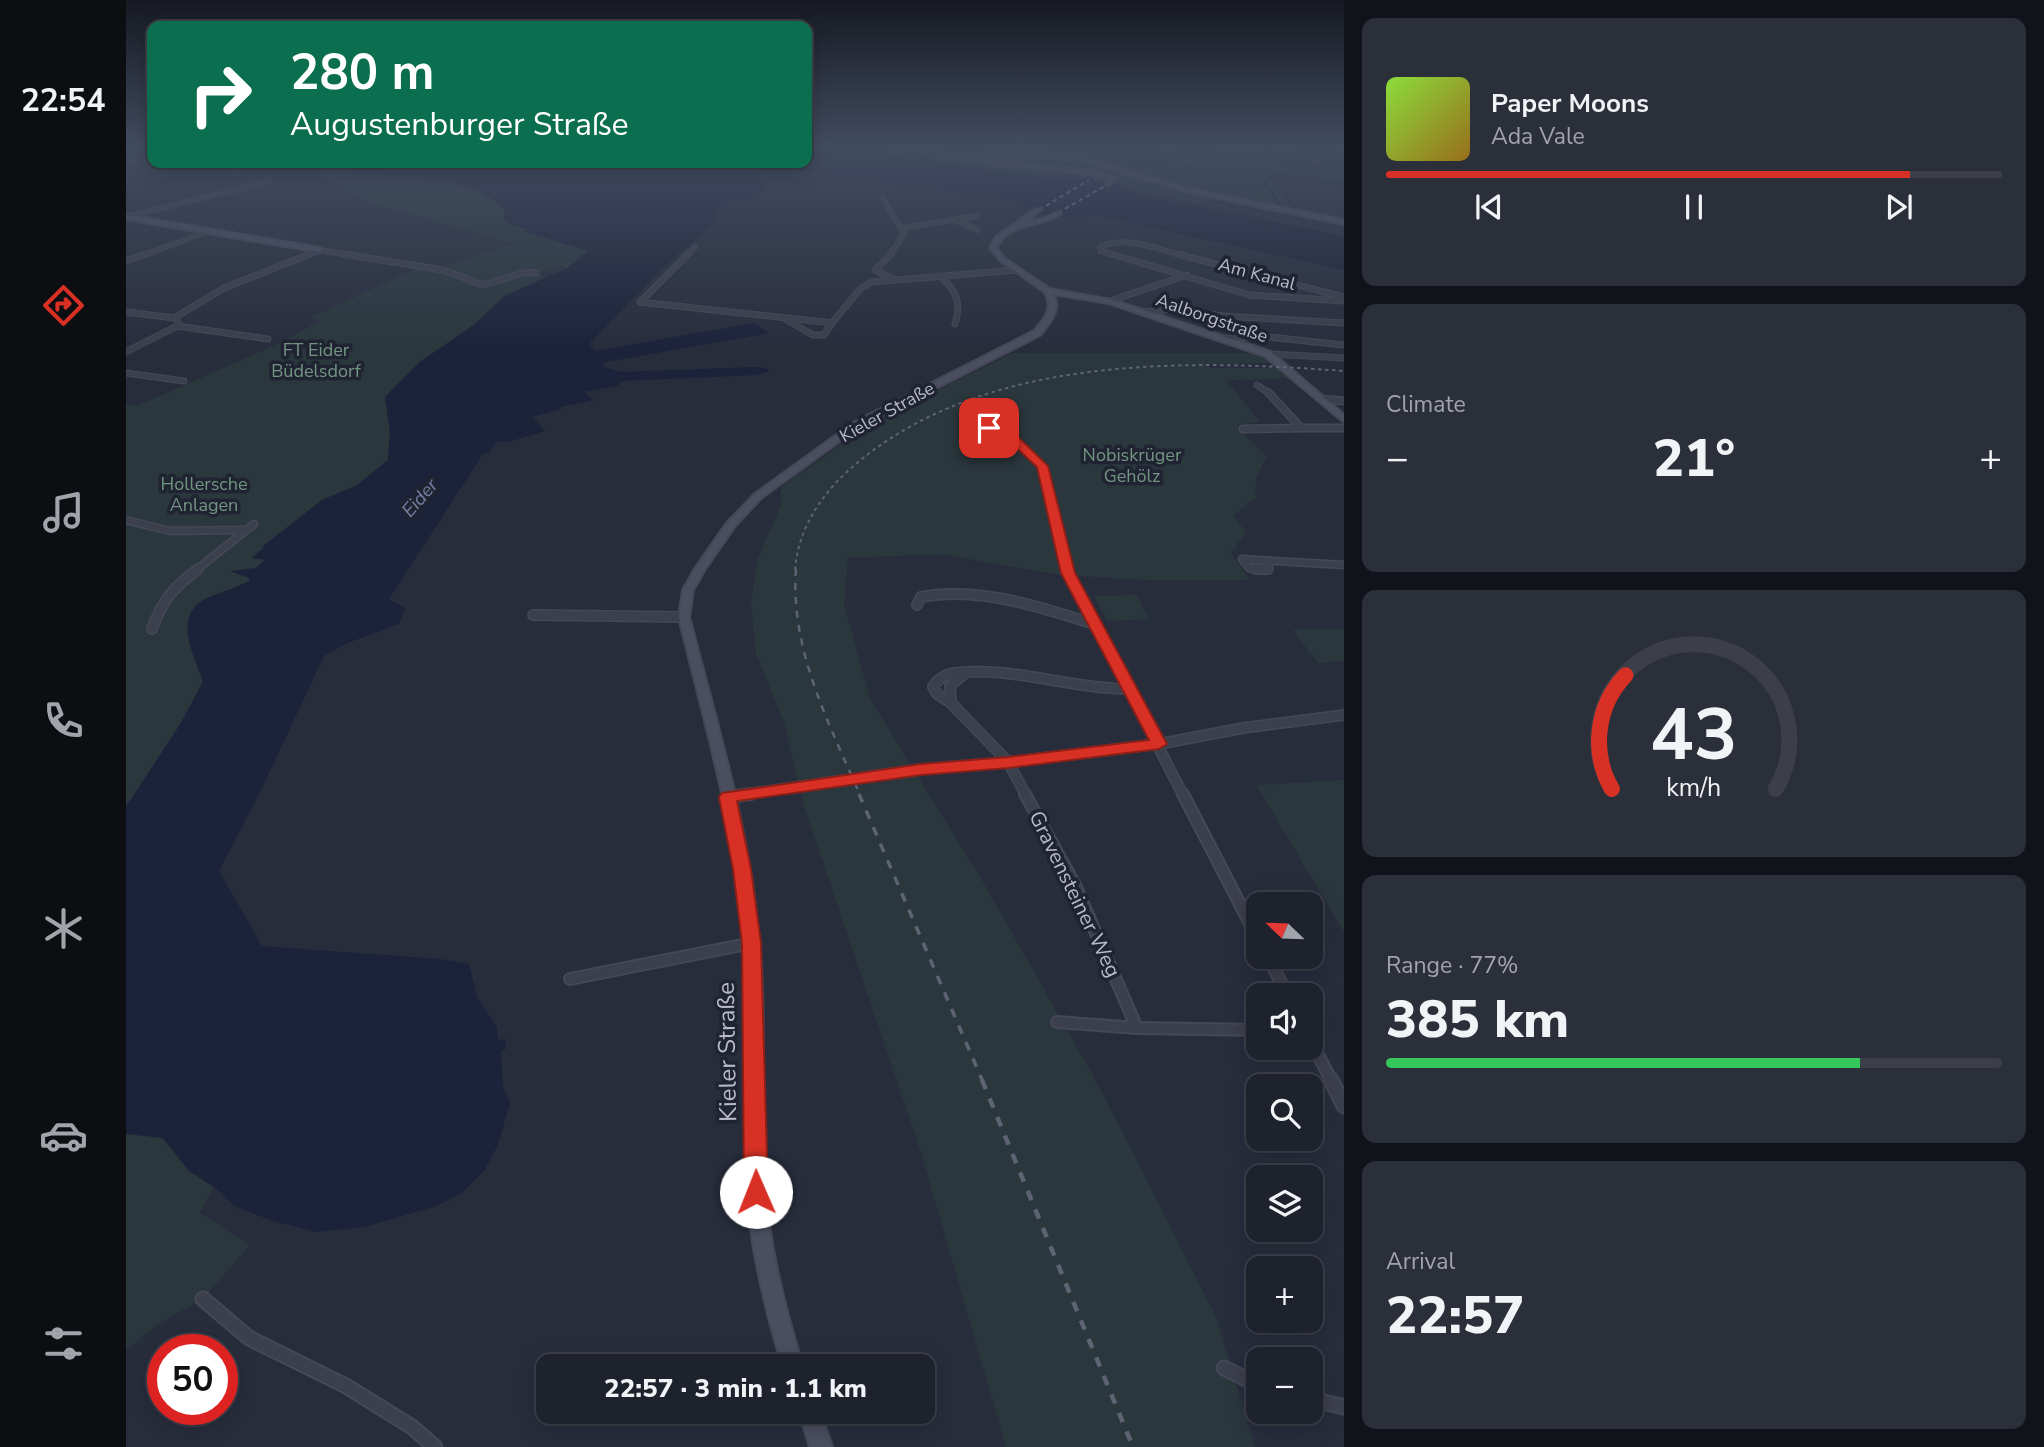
<!DOCTYPE html>
<html lang="en">
<head>
<meta charset="utf-8">
<style>
	body { margin:0; font-family:"Nunito Sans",sans-serif; background:#2b2f39; color:#f1f3f6; height:100vh; display:flex; flex-direction:column; font-size:26px; white-space:nowrap }
	* { box-sizing:border-box; margin:0 }
	p { font-size:23px; color:#a1a4aa }
	.icon { flex:none; width:38px; height:38px; fill:none; stroke:currentColor; stroke-width:2; stroke-linecap:round; stroke-linejoin:round }
	.map { position:relative; flex:1; overflow:hidden }
	.details { display:flex; flex-direction:column; gap:18px; padding:18px; background:#101319; width:700px }
	.details>* { flex:none }
	.guide { position:absolute; left:21px; top:21px; width:665px; height:147px; border-radius:14px; box-shadow:0 4px 18px #0003,0 0 0 2px #3c3f49; background:#0b6e4f; color:#fff; overflow:hidden }
	.needle { width:46px; rotate:293deg }
	.tools { position:absolute; left:1120px; top:892px; display:grid; gap:14px }
	.tools a { display:grid; place-items:center; width:77px; height:77px; border-radius:14px; background:#1e222d; box-shadow:0 4px 18px #0003,0 0 0 2px #3c3f49; font-size:35px }
	.speed { position:absolute; left:21px; top:1334px; display:flex; gap:14px; font-size:35px; font-weight:700; text-align:center }
	.speed>* { display:grid; place-content:center; width:91px; height:91px; border-radius:50%; background:#1e222d; box-shadow:0 4px 18px #0003,0 0 0 2px #3c3f49; line-height:1 }
	.speed .limit { border:10px solid #d22; background:#fff; color:#111 }
	.pin { position:absolute; display:grid; place-items:center; width:60px; height:60px; color:#fff; margin:-30px; border-radius:14px; box-shadow:0 4px 10px #0006 }
	.me { position:absolute; width:77px; margin:-38px; rotate:359deg; stroke-linejoin:round; filter:drop-shadow(0 0 5px #0008) }
	.turn { display:flex; align-items:center; gap:24px; height:147px; padding:0 28px; font-size:32px }
	.turn .icon { width:91px; height:91px; stroke-width:2.5 }
	.turn b { display:block; font-size:49px; line-height:60px }
	.big { font-size:52px; font-weight:800; line-height:1.1 }
	.details .card { flex:1; display:flex; flex-direction:column; justify-content:center; gap:10px; min-width:0; padding:0 24px; border-radius:14px; background:#2b2f39 }
	.details .dial { align-items:center; gap:0 }
	.dial svg { height:182px; overflow:visible; fill:none; stroke:#3c3f49; stroke-width:7; stroke-linecap:round; text-anchor:middle }
	.dial text { fill:#f1f3f6; stroke:none }
	.song { display:flex; align-items:center; gap:21px }
	.cover { width:84px; height:84px; border-radius:10px; background:linear-gradient(135deg,hsl(90 70% 55%),hsl(40 70% 35%)) }
	.played { height:7px; border-radius:4px; background:linear-gradient(90deg,#d93025 85%,#3c3f49 85%) }
	.keys { display:flex; justify-content:space-around; direction:ltr }
	.heat { display:flex; justify-content:space-between; align-items:center; font-size:38px; direction:ltr }
	.charge { height:10px; border-radius:5px; background:linear-gradient(90deg,#34c759 77%,#3c3f49 0) }
	.trip { position:absolute; left:410px; top:1354px; width:399px; height:70px; border-radius:14px; background:#1e222d; box-shadow:0 4px 18px #0003,0 0 0 2px #3c3f49; font-weight:800; line-height:70px; text-align:center }
	main { display:flex; flex:1; min-height:0 }
	.dock { display:flex; flex-direction:column; width:126px; justify-content:space-around; align-items:center; background:#0c0e12; color:#a1a4aa }
	.dock .icon { width:49px; height:49px }
	.dock .selected { color:#d93025 }
	.dock b { font-size:32px; color:#f1f3f6 }
	.map>svg:first-child { display:block }
</style>
</head>
<body>
<main>
<nav class="dock">
<b>22:54</b>
<svg class="icon selected" aria-label="directions" viewBox="0 0 24 24"><path d="M12 3l9 9-9 9-9-9zM9 14v-3h6M13 9l2 2-2 2"/></svg>
<svg class="icon" aria-label="music" viewBox="0 0 24 24"><path d="M9 18V5l10-2v13"/><circle cx="6" cy="18" r="3"/><circle cx="16" cy="16" r="3"/></svg>
<svg class="icon" aria-label="phone" viewBox="0 0 24 24"><path d="M5 4h4l2 5-3 2q2 4 5 5l2-3 5 2v4C11 20 4 13 5 4z"/></svg>
<svg class="icon" aria-label="climate" viewBox="0 0 24 24"><path d="M12 3v18M4 7l16 10M4 17L20 7"/></svg>
<svg class="icon" aria-label="car" viewBox="0 0 24 24"><path d="M5 17H2v-5l4-1 3-4h7l3 4 3 1v5h-3M9 17h6M6 11h13"/><circle cx="7" cy="17" r="2"/><circle cx="17" cy="17" r="2"/></svg>
<svg class="icon" aria-label="filters" viewBox="0 0 24 24"><path d="M4 7h16M4 17h16"/><circle cx="9" cy="7" r="2"/><circle cx="15" cy="17" r="2"/></svg>
</nav>
<div class="map">
<svg width="1218" height="1447" viewBox="0 0 1218 1447">
	<rect width="100%" height="100%" fill="#282d3c"/>
	<g fill="#2a373d">
		<polygon points="707,146 765,152 768,149 901,169 901,168 964,173 905,170 920,173 916,176"/>
		<polygon points="1056,146 1190,146 1192,147 1169,153 1152,164"/>
		<polygon points="895,154 950,159 994,170 979,173 864,159 868,157"/>
		<polygon points="1062,162 1122,162 1218,173 1218,185 1154,175 1147,179 1166,210 1059,188 1004,171"/>
		<polygon points="62,163 170,163 108,176"/>
		<path d="M174,163H216L237,174L292,177L337,186L369,198L380,212L403,229L400,232L463,250L440,269L431,271L439,268L436,266L417,272L408,271L406,273L419,277L379,296L349,324L294,362L259,397L264,432L262,460L231,485L196,500L137,546L139,548L126,558L137,559L138,563L130,568L106,572L124,578L123,581C110,588 95,592 82,598C46,615 68,655 77,682L53,726L0,807V404L11,406L158,341L195,320L183,318L292,268L307,270L388,243L243,203Z"/>
		<polygon points="994,172 1041,188 1088,198 1080,202 1164,221 1011,191 983,174"/>
		<path d="M886,353H1133L1147,363L1079,364L1085,368H1152L1162,378L1100,380L1134,422L1114,424L1120,436L1141,457C1133,471 1127,482 1130,498L1107,515L1120,532L1105,553L1123,580H1021L935,575L814,554L722,558L718,604L744,699L853,875L973,1086L1090,1317L1129,1447H880L796,1156L676,800L658,722L630,654L625,602L632,558L655,505V487L742,425Z"/>
		<polygon points="1010,595 1024,619 981,621 968,596"/>
		<polygon points="1218,629 1218,661 1192,663 1167,630"/>
		<polygon points="1218,780 1218,932 1130,785"/>
		<polygon points="3,1132 37,1138 63,1171 88,1187 74,1213 124,1245 77,1299 33,1323 0,1350 0,1134"/>
	</g>
	<g fill="#1c2239">
		<path d="M681,146H697L915,177L959,178L989,183L1012,194L1218,236V270L972,216C951,217 923,220 903,211C894,207 889,201 878,199L655,167L598,163H681Z"/>
		<path d="M212,163H592L628,172L640,187L627,201L603,202L588,217L592,219L540,265L463,344L469,351L627,323L643,333L480,362L475,366L495,372L629,367L642,369L643,371L631,375L496,381L491,386L458,392L468,400L434,407L435,409L406,417L419,431L382,442H371L363,452L357,454L263,599L279,608L273,624L219,644L198,656L135,790L93,871L136,946L314,959L343,964L351,997L371,1027L372,1040L379,1039L380,1049L375,1051L377,1087L384,1103L372,1145L358,1171L335,1194L310,1206L239,1227L191,1232L147,1221L110,1207L88,1187L63,1171L37,1138L0,1134V807L53,726L77,682C68,655 45,615 81,598C95,592 110,588 123,581V578L104,571L130,568L139,560L125,558L138,548L136,547L196,500L231,485L262,460L264,432L259,397L294,362L349,324L378,296L440,269L463,251L399,232L402,229L383,224L377,216L380,212C342,167 269,184 218,168L219,165Z"/>
	</g>
	<g fill="none" stroke-linecap="round" stroke-linejoin="round">
		<g stroke="#1c2239" stroke-width="2">
			<polyline points="1155,163 1185,151 1218,147"/>
			<polyline points="1153,166 1155,170 1139,181 1154,207"/>
			<polyline points="1150,174 1218,184"/>
		</g>
		<g stroke="#7580a2" stroke-width="2" stroke-dasharray="4.5 3.5" stroke-linecap="butt">
			<polyline points="913,210 963,180"/>
			<polyline points="932,213 982,184"/>
		</g>
		<defs>
			<g id="street-far5">
				<polyline points="1034,146 1063,162"/>
				<polyline points="1190,163 1199,155 1218,154"/>
				<polyline points="0,164 26,158"/>
				<polyline points="969,177 988,179"/>
				<polyline points="757,198 778,234 763,256"/>
				<polyline points="0,217 144,181"/>
				<polyline points="829,220 852,230"/>
				<polyline points="775,228 851,216"/>
				<polyline points="15,256 80,232"/>
				<polyline points="180,256 194,250 228,256"/>
				<polyline points="560,256 569,247"/>
				<path d="M992,256L975,251L974,247C1001,235 1031,249 1058,256"/>
			</g>
			<g id="street-far4">
				<polyline points="218,254 317,270 357,285 400,272 410,273"/>
				<polyline points="562,254 514,302 706,323 734,289 746,282 892,270"/>
				<polyline points="765,254 749,270 768,279"/>
				<polyline points="985,254 1123,295 1218,301"/>
				<polyline points="1051,254 1218,297"/>
				<polyline points="0,261 20,254"/>
				<path d="M814,276C830,291 836,302 829,324"/>
				<polyline points="984,301 1061,275"/>
				<polyline points="0,312 48,318"/>
				<polyline points="1018,312 1046,309 1097,316 1218,323"/>
				<polyline points="48,318 98,288 184,254"/>
				<polyline points="661,320 687,335 698,335 706,323"/>
				<polyline points="51,326 142,339"/>
				<polyline points="1099,338 1143,337 1218,345"/>
				<polyline points="0,352 51,326 52,321"/>
				<polyline points="1142,354 1218,358"/>
				<polyline points="0,373 58,381"/>
				<polyline points="1131,385 1144,394"/>
			</g>
			<g id="street-far3">
				<polyline points="1142,392 1175,428 1218,428"/>
				<polyline points="1196,399 1218,401"/>
				<polyline points="838,421 882,434 916,466 941,570"/>
				<polyline points="1117,429 1175,428"/>
				<polyline points="0,520 44,531 117,530"/>
				<polyline points="1143,561 1142,570 1123,568 1116,559 1218,565"/>
				<polyline points="70,570 128,524"/>
			</g>
			<g id="street-far2">
				<polyline points="941,569 1057,795"/>
				<polyline points="1130,569 1142,569"/>
				<path d="M791,605L795,597C853,586 913,607 968,624"/>
				<polyline points="407,615 558,617"/>
				<path d="M26,629C37,599 47,588 72,569"/>
				<polyline points="825,703 824,686 838,674"/>
				<polyline points="613,795 795,769 882,762 1033,744 1117,728 1218,715"/>
				<path d="M900,795L882,762L825,703L811,694L807,687C812,679 820,674 829,673C885,666 946,689 1003,689"/>
			</g>
			<g id="street-far1">
				<polyline points="899,794 949,885 1011,1028 1132,1030"/>
				<polyline points="1057,794 1132,939"/>
				<polyline points="602,797 625,794"/>
				<polyline points="1142,957 1162,996"/>
				<polyline points="444,979 626,943"/>
				<polyline points="931,1022 1011,1028"/>
				<polyline points="1185,1041 1206,1082"/>
			</g>
			<g id="street">
				<polyline points="1205,1080 1218,1106"/>
				<polyline points="77,1299 123,1338 220,1386 286,1427 309,1447"/>
				<polyline points="1098,1368 1132,1385"/>
				<polyline points="1185,1399 1218,1407"/>
			</g>
			<g id="secondary">
				<polygon points="761,146 773,146 845,158 858,154 890,151 952,156 1064,189 1218,220 1218,224 1063,192 952,160 890,155 852,159 971,171 990,178 983,186 980,184 984,179 970,175 844,162"/>
				<path d="M910,209L915,210L898,223L917,219L932,212L935,214C913,228 883,221 870,248L879,259L924,289L986,300L1145,352L1218,415V422L1139,356L983,303L927,294C936,310 924,322 914,335L733,427L635,498L608,527L579,569L567,590L563,617C591,724 624,832 633,943C641,1025 633,1109 639,1191C644,1251 659,1310 677,1367H657C639,1309 625,1250 621,1190C616,1108 624,1027 619,945C612,834 579,725 553,617L557,590L569,569L601,523L629,494L727,423L908,331C919,319 928,309 919,292L875,261L864,248L870,237Z"/>
				<polygon points="0,215 194,248 197,250 194,252 0,219"/>
				<polygon points="673,1412 694,1412 706,1447 684,1447"/>
			</g>
		</defs>
		<use href="#street-far5" stroke="#454856" stroke-width="6"/>
		<use href="#street-far4" stroke="#454856" stroke-width="7"/>
		<use href="#street-far3" stroke="#454856" stroke-width="9"/>
		<use href="#street-far2" stroke="#454856" stroke-width="12"/>
		<use href="#street-far1" stroke="#454856" stroke-width="14"/>
		<use href="#street" stroke="#454856" stroke-width="17"/>
		<use href="#secondary" stroke="#454856" stroke-width="4"/>
		<use href="#street-far5" stroke="#3c3f4c" stroke-width="4.5"/>
		<use href="#street-far4" stroke="#3c3f4c" stroke-width="5"/>
		<use href="#street-far3" stroke="#3c3f4c" stroke-width="6"/>
		<use href="#street-far2" stroke="#3c3f4c" stroke-width="9"/>
		<use href="#street-far1" stroke="#3c3f4c" stroke-width="10"/>
		<use href="#street" stroke="#3c3f4c" stroke-width="13"/>
		<use href="#secondary" fill="#4a4e5f" fill-rule="evenodd"/>
		<path stroke="#5e6373" stroke-width="2" stroke-dasharray="3.5 3.5" stroke-linecap="butt" d="M669,570C672,527 698,490 731,463C860,355 1058,359 1218,371"/>
		<path stroke="#5e6373" stroke-width="2.5" stroke-dasharray="7 7" stroke-linecap="butt" d="M670,569C664,650 703,723 734,795"/>
		<polyline stroke="#5e6373" stroke-width="3.5" stroke-dasharray="9 9" stroke-linecap="butt" points="733,794 857,1082"/>
		<polyline stroke="#5e6373" stroke-width="4.5" stroke-dasharray="10 10" stroke-linecap="butt" points="856,1080 1007,1447"/>
	</g>
	<linearGradient id="sky" x2="0" y2="1"><stop stop-color="#161921"/><stop offset="0.42" stop-color="#424c61"/><stop offset="1" stop-color="#424c61" stop-opacity="0"/></linearGradient>
	<rect width="1218" height="349" fill="url(#sky)"/>
	<polygon fill="#d93025" stroke="#8d1f18" stroke-width="2" points="863,425 886,431 922,466 949,573 1041,744 1033,749 882,768 795,775 611,801 625,869 635,943 642,1192 638,1200 630,1203 622,1200 618,1192 616,943 607,869 593,797 596,793 795,764 882,757 1023,740 935,573 911,467 878,436 859,431 857,428"/>
	<g text-anchor="middle" dominant-baseline="central" stroke-width="7" stroke-linejoin="round" paint-order="stroke">
		<g font-size="18" fill="#b8bbc7" stroke="#202432">
			<text transform="translate(1131 274) rotate(15)">Am Kanal</text>
			<text transform="translate(1086 318) rotate(19)">Aalborgstraße</text>
			<text transform="translate(761 412) rotate(-29)">Kieler Straße</text>
		</g>
		<g font-size="18" fill="#729581" stroke="#202432">
			<text x="190" y="350">FT Eider<tspan x="190" dy="21">Büdelsdorf</tspan></text>
			<text x="1006" y="455">Nobiskrüger<tspan x="1006" dy="21">Gehölz</tspan></text>
			<text x="78" y="484">Hollersche<tspan x="78" dy="21">Anlagen</tspan></text>
		</g>
		<g font-size="19" font-style="italic" fill="#7580a2" stroke="#202432">
			<text transform="translate(294 498) rotate(-49)">Eider</text>
		</g>
		<g font-size="21" fill="#b8bbc7" stroke="#202432">
			<text transform="translate(949 894) rotate(64)">Gravensteiner Weg</text>
		</g>
		<g font-size="24" fill="#b8bbc7" stroke="#202432">
			<text transform="translate(601 1052) rotate(-91)">Kieler Straße</text>
		</g>
	</g>
</svg>
<div class="tools">
<a><svg class="needle" viewBox="-14 -14 28 28"><path d="M0-13l5 13h-10z" fill="#e53935"/><path d="M0 13l5-13h-10z" fill="#a1a4aa"/></svg></a>
<a><svg class="icon" aria-label="sound" viewBox="0 0 24 24"><path d="M4 9h4l5-4v14l-5-4H4zM17 9q2 3 0 6"/></svg></a>
<a><svg class="icon" aria-label="search" viewBox="0 0 24 24"><circle cx="10" cy="10" r="6"/><path d="M15 15l6 6"/></svg></a>
<a><svg class="icon" aria-label="layers" viewBox="0 0 24 24"><path d="M12 4l9 5-9 5-9-5zM3 14l9 5 9-5"/></svg></a>
<a>+</a>
<a>−</a>
</div>
<div class="speed"><div class="limit">50</div></div>
<div class="pin" style="left:863px;top:428px;background:#d93025"><svg class="icon" aria-label="arrive" viewBox="0 0 24 24"><path d="M6 21V4h12l-3 4 3 4H6"/></svg></div>
<svg class="me" style="left:630px;top:1192px" viewBox="-20 -20 40 40"><circle r="19" fill="#fff"/><path d="M0-13L10 11 0 6-10 11z" fill="#d93025"/></svg>
<div class="trip">22:57 · 3 min · 1.1 km</div>
<div class="guide">
<div class="turn"><svg class="icon" aria-label="right" viewBox="0 0 24 24"><path d="M7 20v-9h11M14 6l5 5-5 5"/></svg><div><b>280 m</b>Augustenburger Straße</div></div>
</div>
</div>
<section class="details">
<div class="card">
<div class="song"><i class="cover"></i><div><b>Paper Moons</b><p>Ada Vale</p></div></div>
<div class="played"></div>
<div class="keys"><svg class="icon" aria-label="previous" viewBox="0 0 24 24"><path d="M18 5L8 12l10 7zM5 5v14"/></svg><svg class="icon" aria-label="pause" viewBox="0 0 24 24"><path d="M8 5v14M16 5v14"/></svg><svg class="icon" aria-label="next" viewBox="0 0 24 24"><path d="M6 5l10 7-10 7zM19 5v14"/></svg></div>
</div>
<div class="card"><p>Climate</p>
<div class="heat"><a>−</a><b class="big">21°</b><a>+</a></div>
</div>
<div class="card dial"><svg viewBox="0 0 100 80">
<path d="M14 69A42 42 0 1 1 86 69"/>
<path d="M14 69A42 42 0 0 1 20 19" stroke="#d93025"/>
<text x="50" y="56" font-size="32" font-weight="700">43</text>
<text x="50" y="72" font-size="11">km/h</text>
</svg></div>
<div class="card"><p>Range · 77%</p><b class="big">385 km</b><div class="charge"></div></div>
<div class="card"><p>Arrival</p><b class="big">22:57</b></div>
</section>
</main>
</body>
</html>
